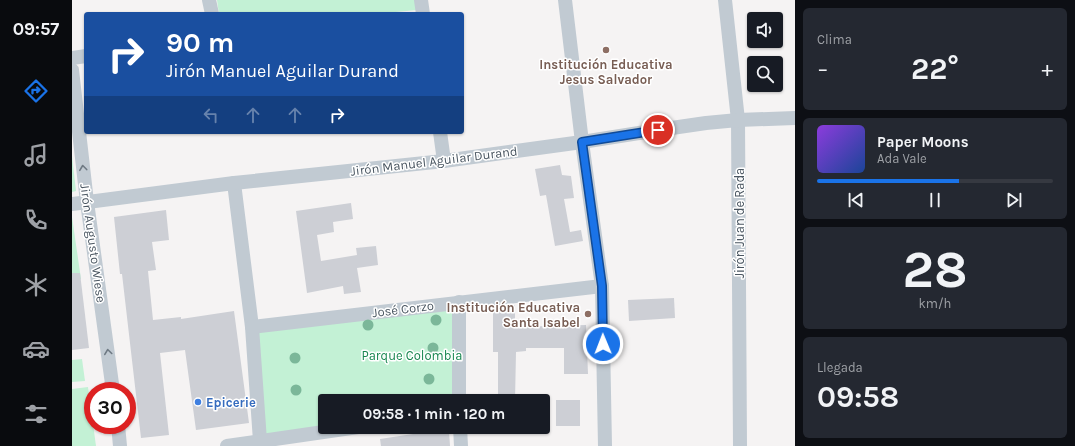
<!DOCTYPE html>
<html lang="es">
<head>
<meta charset="utf-8">
<style>
	body { margin:0; font-family:Karla,sans-serif; background:#242831; color:#f1f3f6; height:100vh; display:flex; flex-direction:column; font-size:15px; white-space:nowrap }
	* { box-sizing:border-box; margin:0 }
	p { font-size:13px; color:#9ea1a6 }
	.icon { flex:none; width:22px; height:22px; fill:none; stroke:currentColor; stroke-width:2; stroke-linecap:round; stroke-linejoin:round }
	.map { position:relative; flex:1; overflow:hidden }
	.drawer { display:flex; flex-direction:column; gap:8px; padding:8px; background:#0d0f14; width:280px }
	.drawer>* { flex:none }
	.banner { position:absolute; left:12px; top:12px; width:380px; height:122px; border-radius:4px; box-shadow:0 1px 3px #0004; background:#1a4fa0; color:#fff; overflow:hidden }
	.tools { position:absolute; left:675px; top:12px; display:grid; gap:8px }
	.tools a { display:grid; place-items:center; width:36px; height:36px; border-radius:4px; background:#171b24; box-shadow:0 1px 3px #0004; font-size:20px }
	.speed { position:absolute; left:12px; top:382px; display:flex; gap:8px; font-size:20px; font-weight:700; text-align:center }
	.speed>* { display:grid; place-content:center; width:52px; height:52px; border-radius:50%; background:#171b24; box-shadow:0 1px 3px #0004; line-height:1 }
	.speed .limit { border:6px solid #d22; background:#fff; color:#111 }
	.pin { position:absolute; display:grid; place-items:center; width:34px; height:34px; color:#fff; margin:-17px; border:2px solid #fff; border-radius:50%; box-shadow:0 1px 4px #0007 }
	.me { position:absolute; width:44px; margin:-22px; rotate:359deg; stroke-linejoin:round; filter:drop-shadow(0 0 3px #0008) }
	.turn { display:flex; align-items:center; gap:14px; height:84px; padding:0 16px; font-size:18px }
	.turn .icon { width:52px; height:52px; stroke-width:2.5 }
	.turn b { display:block; font-size:28px; line-height:34px }
	.lanes { display:flex; align-items:center; height:38px; padding:0 16px; background:#0003; justify-content:center; gap:20px; direction:ltr }
	.lanes .off { opacity:.35 }
	.big { font-size:30px; font-weight:700; line-height:1.1 }
	.drawer .card { flex:1; display:flex; flex-direction:column; justify-content:center; gap:6px; min-width:0; padding:0 14px; border-radius:6px; background:#242831 }
	.drawer .dial { align-items:center; gap:0 }
	.dial b { font-size:52px; line-height:1 }
	.song { display:flex; align-items:center; gap:12px }
	.cover { width:48px; height:48px; border-radius:6px; background:linear-gradient(135deg,hsl(270 70% 55%),hsl(220 70% 35%)) }
	.played { height:4px; border-radius:2px; background:linear-gradient(90deg,#1a73e8 60%,#363941 60%) }
	.keys { display:flex; justify-content:space-around; direction:ltr }
	.heat { display:flex; justify-content:space-between; align-items:center; font-size:22px; direction:ltr }
	.trip { position:absolute; left:246px; top:394px; width:232px; height:40px; border-radius:4px; background:#171b24; box-shadow:0 1px 3px #0004; font-weight:700; line-height:40px; text-align:center }
	main { display:flex; flex:1; min-height:0 }
	.dock { display:flex; flex-direction:column; width:72px; justify-content:space-around; align-items:center; background:#090b0e; color:#9ea1a6 }
	.dock .icon { width:28px; height:28px }
	.dock .active { color:#1a73e8 }
	.dock b { font-size:18px; color:#f1f3f6 }
	.map>svg:first-child { display:block }
</style>
</head>
<body>
<main>
<nav class="dock">
<b>09:57</b>
<svg class="icon active" aria-label="directions" viewBox="0 0 24 24"><path d="M12 3l9 9-9 9-9-9zM9 14v-3h6M13 9l2 2-2 2"/></svg>
<svg class="icon" aria-label="music" viewBox="0 0 24 24"><path d="M9 18V5l10-2v13"/><circle cx="6" cy="18" r="3"/><circle cx="16" cy="16" r="3"/></svg>
<svg class="icon" aria-label="phone" viewBox="0 0 24 24"><path d="M5 4h4l2 5-3 2q2 4 5 5l2-3 5 2v4C11 20 4 13 5 4z"/></svg>
<svg class="icon" aria-label="climate" viewBox="0 0 24 24"><path d="M12 3v18M4 7l16 10M4 17L20 7"/></svg>
<svg class="icon" aria-label="car" viewBox="0 0 24 24"><path d="M5 17H2v-5l4-1 3-4h7l3 4 3 1v5h-3M9 17h6M6 11h13"/><circle cx="7" cy="17" r="2"/><circle cx="17" cy="17" r="2"/></svg>
<svg class="icon" aria-label="filters" viewBox="0 0 24 24"><path d="M4 7h16M4 17h16"/><circle cx="9" cy="7" r="2"/><circle cx="15" cy="17" r="2"/></svg>
</nav>
<div class="map">
<svg width="723" height="446" viewBox="0 0 723 446">
	<rect width="100%" height="100%" fill="#f5f3f3"/>
	<g fill="#c3f1d5">
		<polygon points="145,0 344,0 345,10 302,14 147,14"/>
		<polygon points="0,156 4,191 0,192"/>
		<polygon points="0,217 9,279 2,281 0,279"/>
		<polygon points="387,302 387,401 253,401 253,427 188,441 180,327"/>
		<polygon points="10,359 13,381 0,382 0,360"/>
		<polygon points="16,387 24,446 0,446 0,389"/>
	</g>
	<g fill="#cdcfd5">
		<polygon points="488,165 490,175 499,176 502,198 492,199 498,232 509,230 511,241 483,246 474,195 468,196 463,169"/>
		<polygon points="279,203 281,219 261,222 262,232 245,235 249,261 285,255 284,248 304,246 306,265 285,268 289,292 272,294 271,286 235,293 224,211"/>
		<polygon points="94,210 97,240 80,242 84,270 76,271 81,320 109,317 109,319 162,311 177,423 124,430 113,350 88,353 97,435 69,438 50,274 48,274 42,217"/>
		<polygon points="0,273 8,273 17,348 0,350"/>
		<polygon points="602,298 603,318 557,321 556,300"/>
		<polygon points="443,305 443,327 514,325 516,374 492,374 492,348 454,348 454,351 444,352 443,401 426,401 426,352 421,352 421,307"/>
		<rect x="484" y="400" width="24" height="26"/>
		<polygon points="377,431 378,446 309,446 308,439 341,434"/>
	</g>
	<g fill="none" stroke-linecap="round" stroke-linejoin="round">
		<g stroke="#c1cad2" stroke-width="14">
			<polyline points="137,0 140,14"/>
			<polyline points="349,0 351,14"/>
			<polyline points="493,0 510,142 530,286 533,446"/>
			<polyline points="653,0 666,120 668,446"/>
			<polyline points="0,58 14,56"/>
			<polyline points="0,70 15,202 41,391"/>
			<polyline points="368,132 372,161"/>
			<polyline points="162,183 180,327 188,441"/>
			<polyline points="0,204 162,183 372,161 510,142 586,130 634,123 666,120 723,118"/>
			<polyline points="180,327 530,286"/>
			<polyline points="387,401 387,302"/>
			<polyline points="46,425 48,446"/>
			<polyline points="388,427 389,446"/>
			<polyline points="155,446 286,427"/>
		</g>
	</g>
	<g fill="#7bb799">
		<circle cx="364" cy="320" r="5.5"/>
		<circle cx="296" cy="325" r="5.5"/>
		<circle cx="361" cy="348" r="5.5"/>
		<circle cx="223" cy="358" r="5.5"/>
		<circle cx="357" cy="379" r="5.5"/>
		<circle cx="224" cy="390" r="5.5"/>
	</g>
	<defs><path id="oneway-chevron" d="M-2-3.5L2.5 0L-2 3.5" fill="none" stroke-width="1.6" stroke-linecap="round" stroke-linejoin="round"/></defs>
	<g stroke="#6e7983">
		<use href="#oneway-chevron" transform="translate(11 168) rotate(-97)"/>
		<use href="#oneway-chevron" transform="translate(36 352) rotate(-98)"/>
	</g>
	<g fill="none" stroke-linecap="round" stroke-linejoin="round">
		<defs>
			<polyline id="route" points="531,344 530,286 510,142 586,130"/>
		</defs>
		<use href="#route" stroke="#114b97" stroke-width="10"/>
		<use href="#route" stroke="#1a73e8" stroke-width="7"/>
	</g>
	<g fill="#8d6e63" stroke="#fff" stroke-width="1.5">
		<circle cx="534" cy="50" r="4"/>
		<circle cx="516" cy="314" r="4"/>
	</g>
	<circle fill="#3f7fe0" stroke="#fff" stroke-width="1.5" cx="126" cy="402" r="4"/>
	<g text-anchor="middle" dominant-baseline="central" stroke-width="3" stroke-linejoin="round" paint-order="stroke">
		<g font-size="13" font-weight="bold" fill="#785e54" stroke="#fff">
			<text x="534" y="64">Institución Educativa<tspan x="534" dy="15">Jesus Salvador</tspan></text>
			<text x="508" y="307" text-anchor="end">Institución Educativa<tspan x="508" dy="15">Santa Isabel</tspan></text>
		</g>
		<g font-size="13" fill="#4a5661" stroke="#fff">
			<text transform="translate(362 161) rotate(-7)">Jirón Manuel Aguilar Durand</text>
			<text transform="translate(667 223) rotate(-90)">Jirón Juan de Rada</text>
			<text transform="translate(21 243) rotate(82)">Jirón Augusto Wiese</text>
			<text transform="translate(331 309) rotate(-7)">José Corzo</text>
		</g>
		<g font-size="13" fill="#17864f" stroke="#fff">
			<text x="340" y="355">Parque Colombia</text>
		</g>
		<g font-size="13" font-weight="bold" fill="#366cbe" stroke="#fff" text-anchor="start">
			<text x="134" y="402">Epicerie</text>
		</g>
	</g>
</svg>
<div class="tools">
<a><svg class="icon" aria-label="sound" viewBox="0 0 24 24"><path d="M4 9h4l5-4v14l-5-4H4zM17 9q2 3 0 6"/></svg></a>
<a><svg class="icon" aria-label="search" viewBox="0 0 24 24"><circle cx="10" cy="10" r="6"/><path d="M15 15l6 6"/></svg></a>
</div>
<div class="speed"><div class="limit">30</div></div>
<div class="pin" style="left:586px;top:130px;background:#d93025"><svg class="icon" aria-label="arrive" viewBox="0 0 24 24"><path d="M6 21V4h12l-3 4 3 4H6"/></svg></div>
<svg class="me" style="left:531px;top:344px" viewBox="-20 -20 40 40"><circle r="17" fill="#1a73e8" stroke="#fff" stroke-width="3"/><path d="M0-11L8 9 0 5-8 9z" fill="#fff"/></svg>
<div class="trip">09:58 · 1 min · 120 m</div>
<div class="banner">
<div class="turn"><svg class="icon" aria-label="right" viewBox="0 0 24 24"><path d="M7 20v-9h11M14 6l5 5-5 5"/></svg><div><b>90 m</b>Jirón Manuel Aguilar Durand</div></div>
<div class="lanes"><svg class="icon off" aria-label="left" viewBox="0 0 24 24"><path d="M17 20v-9H6M10 6l-5 5 5 5"/></svg><svg class="icon off" aria-label="ahead" viewBox="0 0 24 24"><path d="M12 20V5M6 11l6-6 6 6"/></svg><svg class="icon off" aria-label="ahead" viewBox="0 0 24 24"><path d="M12 20V5M6 11l6-6 6 6"/></svg><svg class="icon" aria-label="right" viewBox="0 0 24 24"><path d="M7 20v-9h11M14 6l5 5-5 5"/></svg></div>
</div>
</div>
<section class="drawer">
<div class="card"><p>Clima</p>
<div class="heat"><a>−</a><b class="big">22°</b><a>+</a></div>
</div>
<div class="card">
<div class="song"><i class="cover"></i><div><b>Paper Moons</b><p>Ada Vale</p></div></div>
<div class="played"></div>
<div class="keys"><svg class="icon" aria-label="previous" viewBox="0 0 24 24"><path d="M18 5L8 12l10 7zM5 5v14"/></svg><svg class="icon" aria-label="pause" viewBox="0 0 24 24"><path d="M8 5v14M16 5v14"/></svg><svg class="icon" aria-label="next" viewBox="0 0 24 24"><path d="M6 5l10 7-10 7zM19 5v14"/></svg></div>
</div>
<div class="card dial"><b>28</b><p>km/h</p></div>
<div class="card"><p>Llegada</p><b class="big">09:58</b></div>
</section>
</main>
</body>
</html>
